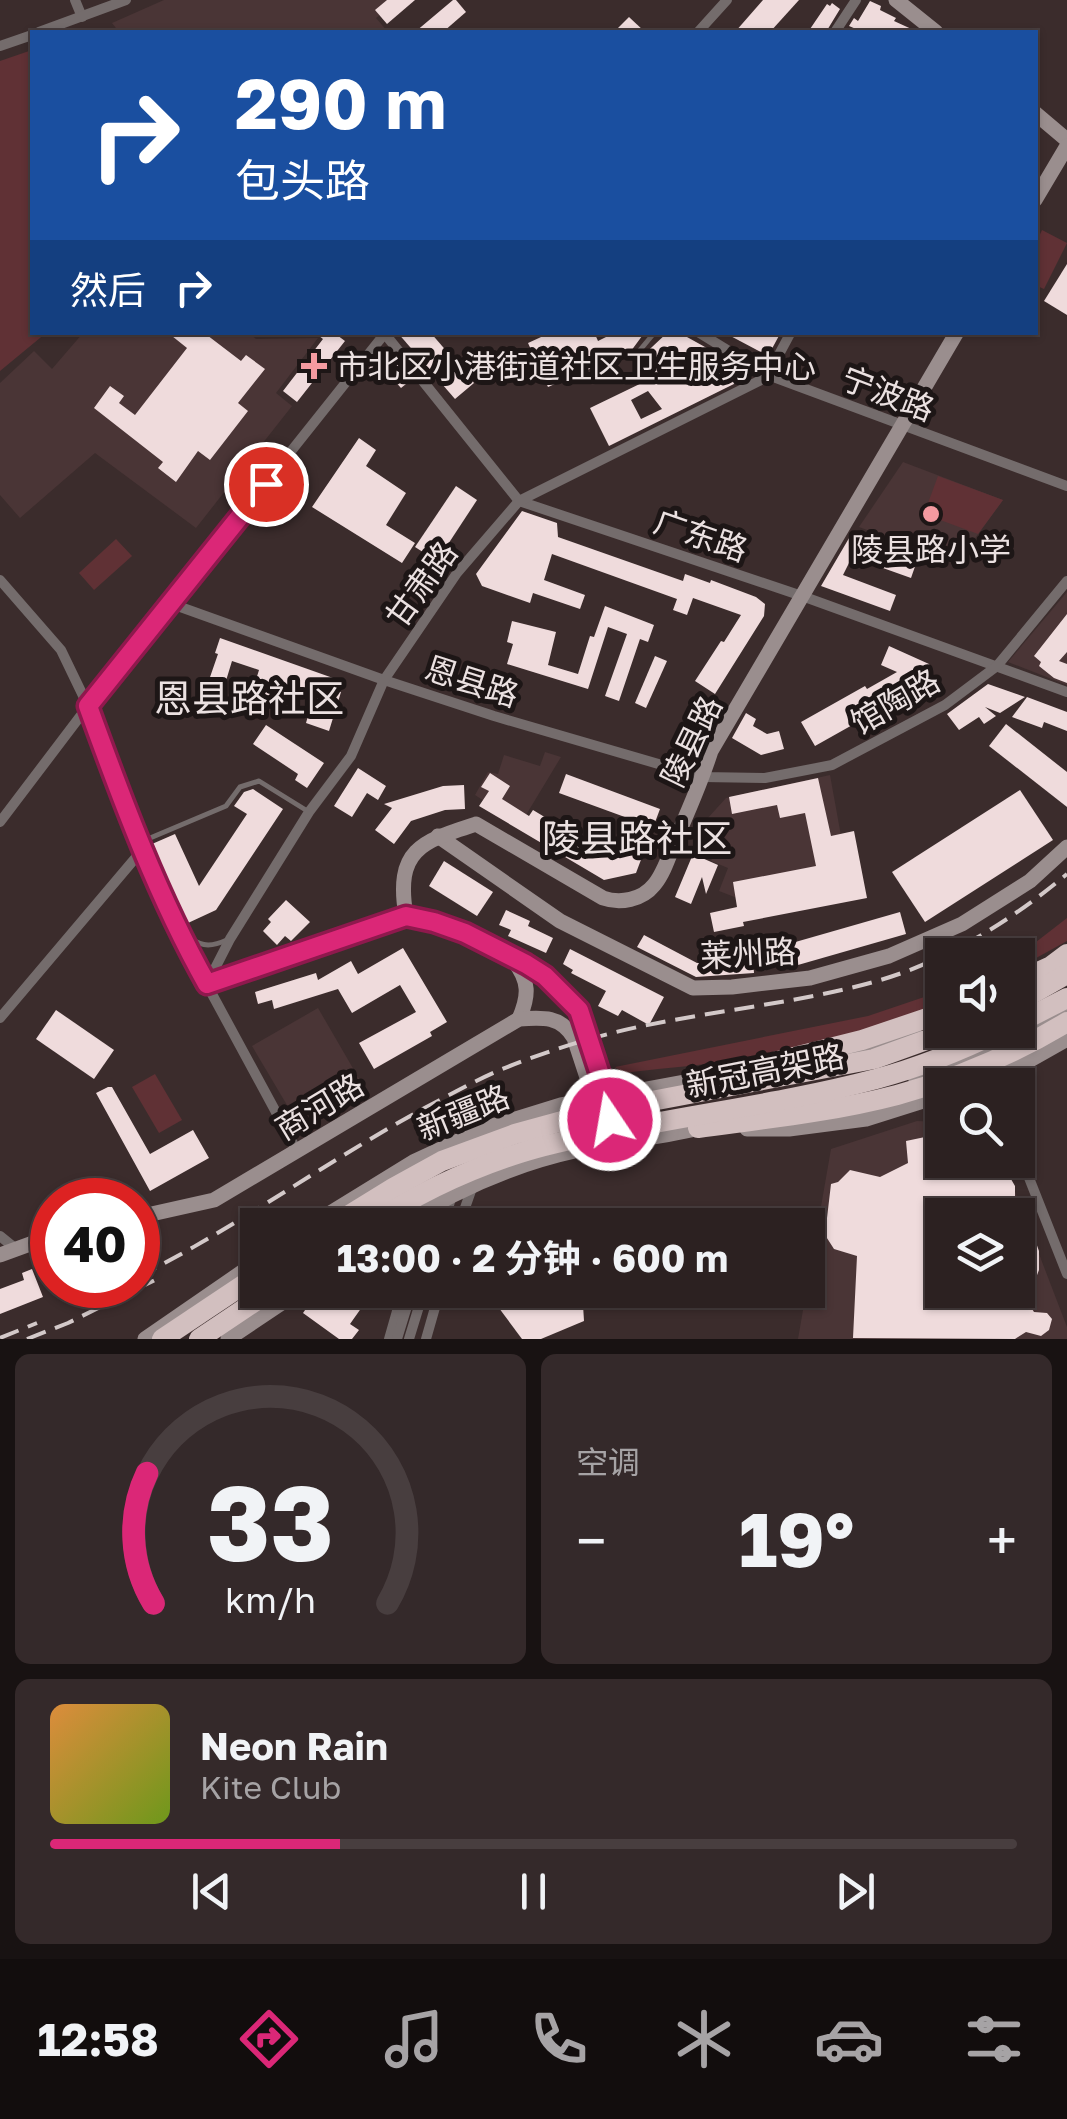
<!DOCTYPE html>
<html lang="zh">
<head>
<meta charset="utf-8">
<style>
	body { margin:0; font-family:"Golos Text","Noto Sans SC",sans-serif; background:#34292a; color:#f1f3f6; height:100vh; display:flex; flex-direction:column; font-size:38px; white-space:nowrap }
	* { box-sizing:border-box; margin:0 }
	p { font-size:32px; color:#a6a3a5 }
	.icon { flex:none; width:55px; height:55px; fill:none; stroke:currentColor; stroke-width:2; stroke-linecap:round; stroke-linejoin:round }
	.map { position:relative; height:1339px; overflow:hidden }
	.sheet { display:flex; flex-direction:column; gap:15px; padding:15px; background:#181212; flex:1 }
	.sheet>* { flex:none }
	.guide { position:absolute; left:30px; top:30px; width:1008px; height:305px; border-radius:0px; box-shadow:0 2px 8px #0004,0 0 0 2px #483e3f; background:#1a4fa0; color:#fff; overflow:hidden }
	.buttons { position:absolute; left:925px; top:938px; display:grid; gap:20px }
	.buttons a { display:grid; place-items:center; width:110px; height:110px; border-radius:0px; background:#2c2121; box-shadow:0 2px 8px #0004,0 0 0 2px #483e3f; font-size:50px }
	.speed { position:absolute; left:30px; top:1178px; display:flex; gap:20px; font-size:50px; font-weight:700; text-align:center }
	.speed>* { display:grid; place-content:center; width:130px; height:130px; border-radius:50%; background:#2c2121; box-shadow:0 2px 8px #0004,0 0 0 2px #483e3f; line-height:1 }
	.speed .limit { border:15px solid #d22; background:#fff; color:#111 }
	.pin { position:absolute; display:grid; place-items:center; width:85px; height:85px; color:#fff; margin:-42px; border:5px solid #fff; border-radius:50%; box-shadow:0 2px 10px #0007 }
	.me { position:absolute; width:110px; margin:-55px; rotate:348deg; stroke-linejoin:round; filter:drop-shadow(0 0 8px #0008) }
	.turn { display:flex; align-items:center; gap:35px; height:210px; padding:0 40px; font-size:45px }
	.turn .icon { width:130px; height:130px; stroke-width:2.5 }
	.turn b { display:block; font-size:70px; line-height:85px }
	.then { display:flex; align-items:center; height:95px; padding:0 40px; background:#0003; gap:20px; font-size:38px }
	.big { font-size:75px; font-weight:700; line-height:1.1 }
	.sheet .widget { flex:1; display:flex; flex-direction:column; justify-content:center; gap:15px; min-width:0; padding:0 35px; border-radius:15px; background:#34292a }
	.sheet .dial { align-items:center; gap:0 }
	.dial svg { height:260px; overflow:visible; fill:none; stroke:#483e3f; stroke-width:7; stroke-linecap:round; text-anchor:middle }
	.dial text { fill:#f1f3f6; stroke:none }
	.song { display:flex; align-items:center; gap:30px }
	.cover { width:120px; height:120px; border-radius:15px; background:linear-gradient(135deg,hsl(30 70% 55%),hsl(80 70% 35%)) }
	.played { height:10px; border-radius:5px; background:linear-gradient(90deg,#db2777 30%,#483e3f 30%) }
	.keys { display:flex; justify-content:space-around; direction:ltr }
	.heat { display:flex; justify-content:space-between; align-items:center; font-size:55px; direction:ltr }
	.sheet .tiles { flex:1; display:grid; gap:15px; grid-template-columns:1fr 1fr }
	.widget:last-child { grid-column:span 2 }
	.trip { position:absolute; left:240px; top:1208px; width:585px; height:100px; border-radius:0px; background:#2c2121; box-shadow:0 2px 8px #0004,0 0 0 2px #483e3f; font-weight:700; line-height:100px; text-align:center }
	.tab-bar { display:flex; height:160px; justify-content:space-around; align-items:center; background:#120d0d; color:#a6a3a5 }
	.tab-bar .icon { width:70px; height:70px }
	.tab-bar .active { color:#db2777 }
	.tab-bar b { font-size:45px; color:#f1f3f6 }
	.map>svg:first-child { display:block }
</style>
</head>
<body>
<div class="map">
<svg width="1067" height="1339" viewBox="0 0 1067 1339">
	<rect width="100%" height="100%" fill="#3b2c2c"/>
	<g fill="#4a3536" fill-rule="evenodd">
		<polygon points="164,0 401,0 376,18 388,32 119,32 112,23"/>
		<polygon points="248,332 256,339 318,338 276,393 292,406 196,528 95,453 20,518 0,495 0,383 34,351 52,369 83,333"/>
		<polygon points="903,462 1003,500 957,563 859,527"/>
		<polygon points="1067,592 1067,685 1008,662"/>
		<polygon points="545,752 561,757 520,825 475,795 488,772 498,774 504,755 540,766"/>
		<polygon points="830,775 849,880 737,898 719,891 728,868 711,861 713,856 696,848 707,819 726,798"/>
		<polygon points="318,1008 365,1089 300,1127 252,1046"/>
		<path d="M917,1121L942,1122V1160H1003L1067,1327V1339H798L831,1149ZM942,1215H1018V1290H942Z"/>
	</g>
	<g fill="#603135">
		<polygon points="32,50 32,332 46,333 0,371 0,61"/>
		<polygon points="1042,230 1067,243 1044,289 1035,285 1035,245"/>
		<polygon points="938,476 1003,500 978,534 924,514"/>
		<polygon points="116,539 132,556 94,590 79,573"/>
		<polygon points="1067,918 1067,941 1018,968 1018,956"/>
		<path d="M942,991V1003C887,1024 828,1043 770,1054C722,1064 672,1067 623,1073L615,1067L868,1016Z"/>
		<polygon points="155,1074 182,1120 159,1133 132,1087"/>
	</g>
	<g fill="#efdbdc" fill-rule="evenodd">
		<polygon points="387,0 415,0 387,24 375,10"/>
		<polygon points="453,0 456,0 466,12 443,32 415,32"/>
		<polygon points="763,0 799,0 770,32 735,32"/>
		<polygon points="870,1 881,6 880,10 896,18 894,21 918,32 863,32 849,26 854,18 858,21"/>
		<polygon points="832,3 840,9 826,32 808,32 827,4 830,6"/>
		<polygon points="629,17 645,32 614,32"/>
		<polygon points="1067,264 1067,315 1044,301"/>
		<polygon points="167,332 203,332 241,361 246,355 265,369 238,403 248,411 210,460 198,451 176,482 158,468 163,462 94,408 110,386 124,396 119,403 135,415 187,348"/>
		<polygon points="314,332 333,332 345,341 297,402 283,391 323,339"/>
		<polygon points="397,332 430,332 474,383 455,399"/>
		<polygon points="552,332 594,332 598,341 616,332 645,332 631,351 548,387 528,343"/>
		<path d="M668,332H678L723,357L743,370L744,379L609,446L590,408L650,379L636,362ZM674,350L704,367L681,384L662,363ZM648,391L662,409L641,419L631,400Z"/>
		<polygon points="723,332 750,332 756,336 758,332 781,332 768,356"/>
		<polygon points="384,349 411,380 401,388 383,368 376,379 366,372"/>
		<polygon points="359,438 376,450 366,466 406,493 386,525 415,543 402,563 312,507"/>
		<polygon points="456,486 477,500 437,561 415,547"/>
		<polygon points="522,511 557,523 558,537 683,581 685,574 710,583 711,580 756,597 765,604 764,616 715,694 695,681 721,641 724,642 741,615 693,598 687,615 673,610 677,599 552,554 544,580 585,595 580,609 533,593 530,603 482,586 476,574"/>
		<polygon points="852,533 919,555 911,578 852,557 843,575 896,595 890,611 821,586"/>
		<polygon points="605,606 654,625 648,642 640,639 619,701 605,696 627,634 608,627 588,689 507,664 513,644 507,642 512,621 556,632 548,665 578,674 590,636 594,637"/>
		<polygon points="1067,614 1067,652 1059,661 1067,664 1067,683 1054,678 1039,666 1041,662 1034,656"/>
		<polygon points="220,638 333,678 331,684 337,686 335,690 341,692 329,731 306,723 313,698 273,685 263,714 247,709 259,670 232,661 225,684 209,680 218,654 215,653"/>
		<polygon points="889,646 929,664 931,668 929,677 877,706 879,710 815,746 801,722 865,686 867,689 897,672 881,665"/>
		<polygon points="655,656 667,661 646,708 635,703"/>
		<polygon points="988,684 1025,697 1000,713 985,707 996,716 984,724 979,717 959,730 947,714"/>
		<polygon points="1027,697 1067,712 1067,731 1044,722 1042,728 1012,717"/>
		<polygon points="746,713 756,719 753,726 767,734 779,731 784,749 761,755 732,738"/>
		<polygon points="1006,724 1067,772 1067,807 989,746"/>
		<polygon points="266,725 324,763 307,788 295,780 298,774 253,744"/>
		<polygon points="358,768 386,786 378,800 367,793 352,817 334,806"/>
		<polygon points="490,773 510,786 502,799 529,816 533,810 611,857 620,855 633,820 559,793 566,774 660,809 636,873 604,880 479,806 489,791 481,787"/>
		<polygon points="818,778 831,836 854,831 867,898 743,922 744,926 714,932 710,913 737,907 733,882 816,866 805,813 780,818 777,805 732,814 729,797"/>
		<polygon points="464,785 465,809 445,810 411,821 394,844 375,830 392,808 384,804 443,786"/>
		<polygon points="253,789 283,809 216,910 188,923 152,844 175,834 199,886 247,814 234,806 244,792"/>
		<polygon points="1020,790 1053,840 925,922 892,872"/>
		<polygon points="693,854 718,865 706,894 702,877 691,904 675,897"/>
		<polygon points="444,861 493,892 477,916 429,886"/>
		<polygon points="286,900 310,922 291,941 285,936 277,945 263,931 271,922 268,919"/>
		<polygon points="506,910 530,921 528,926 553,938 546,953 508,936 511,930 499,925"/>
		<polygon points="900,912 906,934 784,969 778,947"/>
		<polygon points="644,935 697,963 753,959 754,973 696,977 637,947"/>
		<polygon points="403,948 447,1022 430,1032 432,1036 374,1069 359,1043 416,1012 400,985 352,1013 338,989 274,1009 272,1000 258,1004 255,992 316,973 318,980 351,961 358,974"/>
		<polygon points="570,949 664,997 649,1025 622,1010 618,1016 598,1006 606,991 571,973 573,970 563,964"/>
		<polygon points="56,1010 114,1050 94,1079 36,1039"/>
		<polygon points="108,1087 112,1087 150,1154 193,1130 209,1158 150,1191 96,1093"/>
		<path d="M925,1137L942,1147V1160H988L1004,1167L1015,1186V1207L1030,1226L1039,1251V1270L1027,1301L1034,1312L1047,1313L1052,1319L1049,1330L1041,1336L1026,1332L1015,1339L853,1338L857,1256L834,1249L825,1235L831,1184L838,1182L850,1170L880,1177L908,1163L906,1141ZM942,1215H1018V1290H942Z"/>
		<polygon points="32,1269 43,1297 0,1314 0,1289 24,1280 22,1273"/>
		<polygon points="335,1290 374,1290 350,1324 359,1330 352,1339 339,1339 303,1313 314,1297 325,1304"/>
		<polygon points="493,1290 582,1290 584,1321 541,1339 522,1339 493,1300"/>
	</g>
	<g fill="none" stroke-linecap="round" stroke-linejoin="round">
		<g stroke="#746c6c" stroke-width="5">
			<polyline points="635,356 655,332"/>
			<polyline points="143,841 226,806 240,787 259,781 309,812"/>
			<path d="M183,934C200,945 207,949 227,940"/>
		</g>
		<g stroke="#746c6c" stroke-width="10">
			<polyline points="75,0 82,17"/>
			<polyline points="39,32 126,0"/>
			<polyline points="698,32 727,0"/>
			<polyline points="835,32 856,0"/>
			<polyline points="0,46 32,35"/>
			<polyline points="698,332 768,375 1067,486"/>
			<polyline points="385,334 519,501 802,596 1067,692"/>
			<polyline points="0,580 61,650 88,706 113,776 186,946 297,1151"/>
			<polyline points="172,604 384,680 494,716 703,777 765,778 832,765 945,705 997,666 1067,581"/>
			<polyline points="0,822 88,706 386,332"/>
			<polyline points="207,984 230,939 309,812 351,756 384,680 457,573 519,501 759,381 768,375 791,332"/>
			<polyline points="207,984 406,916"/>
			<polyline points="0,1018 143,849"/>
			<polyline points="1018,1150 1067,1274"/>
			<polyline points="431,1207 435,1217 432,1225"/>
			<polyline points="443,1225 452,1195"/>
			<polyline points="459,1225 473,1185"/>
			<polyline points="0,1236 16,1249"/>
			<polyline points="389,1339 403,1290"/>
			<polyline points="397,1339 412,1290"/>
			<polyline points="409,1339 424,1290"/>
			<polyline points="426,1339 440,1290"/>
		</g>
		<g stroke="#9a8e8e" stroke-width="15">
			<polyline points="896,0 936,32"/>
			<polyline points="1035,113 1067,140"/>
			<polyline points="1035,200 1067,146"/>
			<polyline points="438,836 560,921 693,988 732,987 810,978 889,956 962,924 1030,881 1067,847"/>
			<path d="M513,960C530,981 529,996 519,1019"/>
			<polyline points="842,1057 915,1034"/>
			<path d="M915,1077C969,1060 1018,1037 1067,1009"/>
			<polyline points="971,1085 1016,1068 1067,1039"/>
			<polyline points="747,1129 789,1129 866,1119 942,1095"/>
			<path d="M612,1144L607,1096L579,1010L545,976L508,953L465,933L406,916C395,850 420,842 476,824L603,898C620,904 642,900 654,885C664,873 669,856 675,841C688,812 701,782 711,751L957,332"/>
			<path d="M138,1217L214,1200L519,1019C543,1017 561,1016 574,1038L597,1108"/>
			<polyline points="311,1225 415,1161 486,1128 561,1105 745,1071"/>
			<path d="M401,1225C455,1190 515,1164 579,1150C621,1141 666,1137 708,1126"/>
			<polyline points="0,1255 52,1236"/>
			<polyline points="145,1339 258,1261"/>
			<polyline points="228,1339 301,1290"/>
		</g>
		<g stroke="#d2bfbf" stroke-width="20">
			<polyline points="1018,981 1051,966 1067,954"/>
			<polyline points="1018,1002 1067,974"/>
			<polyline points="1018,1023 1067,998"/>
			<polyline points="734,1072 862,1040 942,1013"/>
			<path d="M698,1128C764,1119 832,1112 897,1095C956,1079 1014,1054 1067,1022"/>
			<polyline points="162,1339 258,1275"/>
			<polyline points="199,1339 272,1290"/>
		</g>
		<g stroke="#d3c9c9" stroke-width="4" stroke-dasharray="20 10" stroke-linecap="butt">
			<path d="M138,1277C235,1228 323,1164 419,1111C446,1097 472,1082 500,1070C544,1052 591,1037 638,1027C717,1010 799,1003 877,981C947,961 1012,920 1067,874"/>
			<polyline points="0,1338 37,1323"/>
			<polyline points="27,1339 68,1323 157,1279"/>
		</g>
		<g stroke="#d2bfbf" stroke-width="20">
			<polyline points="333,1225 393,1188 442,1161 515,1134 599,1111 874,1059 954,1030"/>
			<path d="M370,1225C416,1194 467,1170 520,1153C553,1142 589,1136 623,1129C708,1112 793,1101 876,1079C921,1067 962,1050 1003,1030"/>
		</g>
	</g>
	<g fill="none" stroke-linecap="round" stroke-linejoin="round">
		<defs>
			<path id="route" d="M266,484L88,706C122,800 158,897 207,984L406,916L434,922L465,933L526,964L545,976L579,1010L607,1096L610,1120"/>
		</defs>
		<use href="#route" stroke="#8e194d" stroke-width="25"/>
		<use href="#route" stroke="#db2777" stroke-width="18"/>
	</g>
	<g fill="#f49aa0" stroke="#1d1616" stroke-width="4">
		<path d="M309 351h10v10h10v10h-10v10h-10v-10h-10v-10h10z"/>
		<circle cx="931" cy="514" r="10"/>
	</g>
	<g text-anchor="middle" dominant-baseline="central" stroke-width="10" stroke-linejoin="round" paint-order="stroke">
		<g font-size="32" fill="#ebe1e1" stroke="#1d1616" text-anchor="start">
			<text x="336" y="366">市北区小港街道社区卫生服务中心</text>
			<text x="931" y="549" text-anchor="middle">陵县路小学</text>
		</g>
		<g font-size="32" fill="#ebe1e1" stroke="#1d1616">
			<text transform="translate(888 393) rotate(21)">宁波路</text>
			<text transform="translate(701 535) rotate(19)">广东路</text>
			<text transform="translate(421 584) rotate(-54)">甘肃路</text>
			<text transform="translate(472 681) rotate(18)">恩县路</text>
			<text transform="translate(895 701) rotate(-30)">馆陶路</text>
			<text transform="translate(691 741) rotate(-64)">陵县路</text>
			<text transform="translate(748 953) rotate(-3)">莱州路</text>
			<text transform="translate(765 1070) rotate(-11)">新冠高架路</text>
			<text transform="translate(319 1106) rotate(-31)">商河路</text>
			<text transform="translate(463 1112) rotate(-22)">新疆路</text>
		</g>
		<g font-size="38" fill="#ebe1e1" stroke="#1d1616">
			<text x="249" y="697">恩县路社区</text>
			<text x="637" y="837">陵县路社区</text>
		</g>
	</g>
</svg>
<div class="buttons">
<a><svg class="icon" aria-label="sound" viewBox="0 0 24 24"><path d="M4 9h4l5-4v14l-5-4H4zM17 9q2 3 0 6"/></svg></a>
<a><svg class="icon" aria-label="search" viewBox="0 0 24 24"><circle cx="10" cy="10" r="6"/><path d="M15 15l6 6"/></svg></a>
<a><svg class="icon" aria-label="layers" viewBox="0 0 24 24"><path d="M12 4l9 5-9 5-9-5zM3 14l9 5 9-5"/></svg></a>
</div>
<div class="speed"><div class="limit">40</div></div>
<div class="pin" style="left:266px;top:484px;background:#d93025"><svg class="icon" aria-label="arrive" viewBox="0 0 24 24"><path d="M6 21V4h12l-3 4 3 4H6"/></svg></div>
<svg class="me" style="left:610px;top:1120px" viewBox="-20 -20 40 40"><circle r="17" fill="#db2777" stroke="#fff" stroke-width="3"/><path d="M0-11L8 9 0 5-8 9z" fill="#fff"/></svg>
<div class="trip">13:00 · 2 分钟 · 600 m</div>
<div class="guide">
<div class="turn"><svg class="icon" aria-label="right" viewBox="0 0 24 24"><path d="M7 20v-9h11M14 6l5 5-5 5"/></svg><div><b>290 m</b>包头路</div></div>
<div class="then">然后<svg class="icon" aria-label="right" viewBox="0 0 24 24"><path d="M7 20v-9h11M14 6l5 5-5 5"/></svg></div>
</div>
</div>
<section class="sheet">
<div class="tiles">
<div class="widget dial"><svg viewBox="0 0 100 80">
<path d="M14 69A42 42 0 1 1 86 69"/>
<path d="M14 69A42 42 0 0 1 12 29" stroke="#db2777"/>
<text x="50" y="56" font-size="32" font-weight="700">33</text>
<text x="50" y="72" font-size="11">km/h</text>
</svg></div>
<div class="widget"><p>空调</p>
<div class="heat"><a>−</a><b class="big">19°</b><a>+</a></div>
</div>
<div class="widget">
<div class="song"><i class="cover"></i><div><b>Neon Rain</b><p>Kite Club</p></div></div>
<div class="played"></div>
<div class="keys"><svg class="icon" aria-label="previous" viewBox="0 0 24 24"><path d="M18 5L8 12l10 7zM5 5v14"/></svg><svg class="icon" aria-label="pause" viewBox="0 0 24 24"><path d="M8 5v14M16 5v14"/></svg><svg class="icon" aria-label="next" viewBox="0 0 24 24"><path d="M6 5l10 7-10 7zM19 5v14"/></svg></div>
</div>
</div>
</section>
<nav class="tab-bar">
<b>12:58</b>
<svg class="icon active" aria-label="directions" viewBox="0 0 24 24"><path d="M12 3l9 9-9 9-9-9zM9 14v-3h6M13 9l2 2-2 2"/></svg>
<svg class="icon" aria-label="music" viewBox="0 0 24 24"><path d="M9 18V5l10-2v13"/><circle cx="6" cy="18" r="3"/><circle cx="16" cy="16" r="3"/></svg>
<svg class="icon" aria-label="phone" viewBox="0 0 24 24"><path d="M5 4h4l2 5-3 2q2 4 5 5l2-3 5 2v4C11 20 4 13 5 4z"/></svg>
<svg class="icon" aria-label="climate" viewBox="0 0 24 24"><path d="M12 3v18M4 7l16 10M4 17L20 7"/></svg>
<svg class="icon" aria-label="car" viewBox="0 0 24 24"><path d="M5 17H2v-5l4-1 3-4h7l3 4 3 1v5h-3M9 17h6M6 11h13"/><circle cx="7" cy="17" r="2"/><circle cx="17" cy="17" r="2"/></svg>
<svg class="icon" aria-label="filters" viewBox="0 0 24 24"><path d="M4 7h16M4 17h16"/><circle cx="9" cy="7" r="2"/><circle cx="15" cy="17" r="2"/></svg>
</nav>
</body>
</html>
